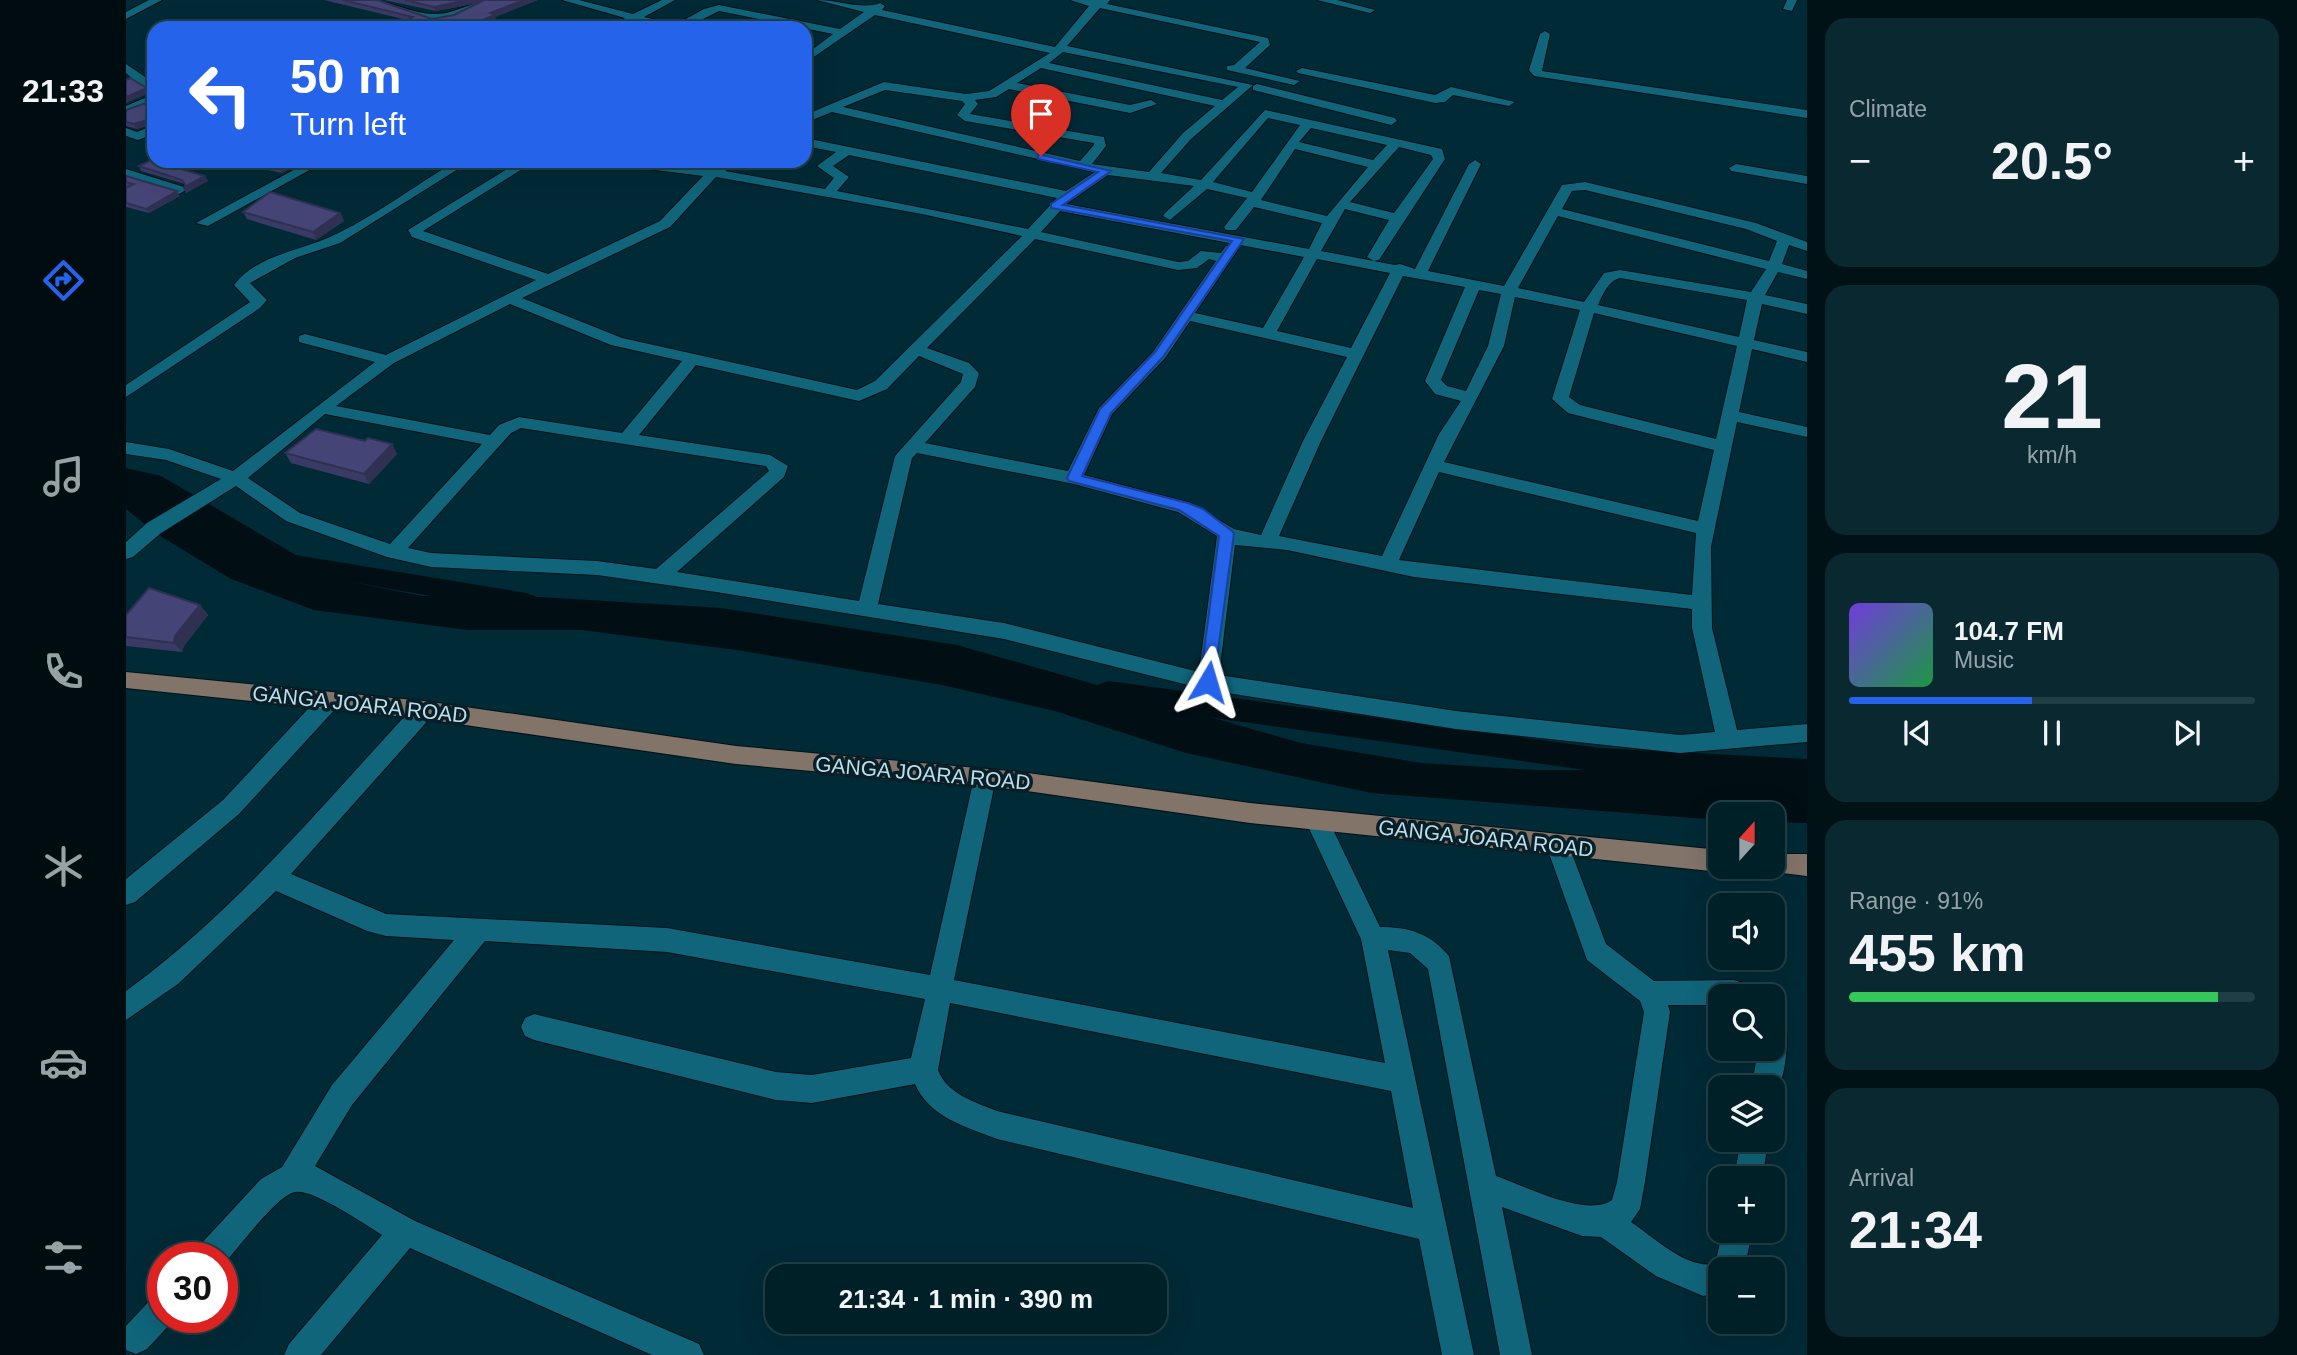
<!DOCTYPE html>
<html lang="en">
<head>
<meta charset="utf-8">
<style>
	body { margin:0; font-family:Helvetica,sans-serif; background:#0a2830; color:#f1f3f6; height:100vh; display:flex; flex-direction:column; font-size:26px; white-space:nowrap }
	* { box-sizing:border-box; margin:0 }
	p { font-size:23px; color:#95a3a8 }
	.icon { flex:none; width:38px; height:38px; fill:none; stroke:currentColor; stroke-width:2; stroke-linecap:round; stroke-linejoin:round }
	.map { position:relative; flex:1; overflow:hidden }
	.drawer { display:flex; flex-direction:column; gap:18px; padding:18px; background:#001216; width:490px }
	.drawer>* { flex:none }
	.hud { position:absolute; left:21px; top:21px; width:665px; height:147px; border-radius:21px; box-shadow:0 7px 28px #0002,0 0 0 2px #223e45; background:#2563eb; color:#fff; overflow:hidden }
	.needle { width:46px; rotate:21deg }
	.buttons { position:absolute; left:1582px; top:802px; display:grid; gap:14px }
	.buttons a { display:grid; place-items:center; width:77px; height:77px; border-radius:14px; background:#002028; box-shadow:0 7px 28px #0002,0 0 0 2px #223e45; font-size:35px }
	.speed { position:absolute; left:21px; top:1242px; display:flex; gap:14px; font-size:35px; font-weight:700; text-align:center }
	.speed>* { display:grid; place-content:center; width:91px; height:91px; border-radius:50%; background:#002028; box-shadow:0 7px 28px #0002,0 0 0 2px #223e45; line-height:1 }
	.speed .limit { border:10px solid #d22; background:#fff; color:#111 }
	.pin { position:absolute; display:grid; place-items:center; width:60px; height:60px; color:#fff; margin:-72px -30px; border-radius:50% 50% 50% 0; rotate:-45deg; box-shadow:0 0 7px #0007 }
	.pin .icon { rotate:45deg }
	.me { position:absolute; width:77px; margin:-38px; rotate:7deg; stroke-linejoin:round; filter:drop-shadow(0 0 5px #0008) }
	.turn { display:flex; align-items:center; gap:24px; height:147px; padding:0 28px; font-size:32px }
	.turn .icon { width:91px; height:91px; stroke-width:2.5 }
	.turn b { display:block; font-size:49px; line-height:60px }
	.big { font-size:52px; font-weight:700; line-height:1.1 }
	.drawer .widget { flex:1; display:flex; flex-direction:column; justify-content:center; gap:10px; min-width:0; padding:0 24px; border-radius:21px; background:#0a2830 }
	.drawer .dial { align-items:center; gap:0 }
	.dial b { font-size:91px; line-height:1 }
	.song { display:flex; align-items:center; gap:21px }
	.cover { width:84px; height:84px; border-radius:10px; background:linear-gradient(135deg,hsl(260 70% 55%),hsl(140 70% 35%)) }
	.played { height:7px; border-radius:4px; background:linear-gradient(90deg,#2563eb 45%,#223e45 45%) }
	.keys { display:flex; justify-content:space-around; direction:ltr }
	.heat { display:flex; justify-content:space-between; align-items:center; font-size:38px; direction:ltr }
	.charge { height:10px; border-radius:5px; background:linear-gradient(90deg,#34c759 91%,#223e45 0) }
	.trip { position:absolute; left:639px; top:1264px; width:402px; height:70px; border-radius:21px; background:#002028; box-shadow:0 7px 28px #0002,0 0 0 2px #223e45; font-weight:700; line-height:70px; text-align:center }
	main { display:flex; flex:1; min-height:0 }
	.menu { display:flex; flex-direction:column; width:126px; justify-content:space-around; align-items:center; background:#000d10; color:#95a3a8 }
	.menu .icon { width:49px; height:49px }
	.menu .active { color:#2563eb }
	.menu b { font-size:32px; color:#f1f3f6 }
	.map>svg:first-child { display:block }
</style>
</head>
<body>
<main>
<nav class="menu">
<b>21:33</b>
<svg class="icon active" aria-label="directions" viewBox="0 0 24 24"><path d="M12 3l9 9-9 9-9-9zM9 14v-3h6M13 9l2 2-2 2"/></svg>
<svg class="icon" aria-label="music" viewBox="0 0 24 24"><path d="M9 18V5l10-2v13"/><circle cx="6" cy="18" r="3"/><circle cx="16" cy="16" r="3"/></svg>
<svg class="icon" aria-label="phone" viewBox="0 0 24 24"><path d="M5 4h4l2 5-3 2q2 4 5 5l2-3 5 2v4C11 20 4 13 5 4z"/></svg>
<svg class="icon" aria-label="climate" viewBox="0 0 24 24"><path d="M12 3v18M4 7l16 10M4 17L20 7"/></svg>
<svg class="icon" aria-label="car" viewBox="0 0 24 24"><path d="M5 17H2v-5l4-1 3-4h7l3 4 3 1v5h-3M9 17h6M6 11h13"/><circle cx="7" cy="17" r="2"/><circle cx="17" cy="17" r="2"/></svg>
<svg class="icon" aria-label="filters" viewBox="0 0 24 24"><path d="M4 7h16M4 17h16"/><circle cx="9" cy="7" r="2"/><circle cx="15" cy="17" r="2"/></svg>
</nav>
<div class="map">
<svg width="1681" height="1355" viewBox="0 0 1681 1355">
	<rect width="100%" height="100%" fill="#002a36"/>
	<polygon fill="#010e13" points="0,468 35,476 211,579 296,596 414,597 595,608 831,645 1175,743 1295,763 1410,770 1681,770 1681,823 1647,822 1647,814 1594,814 1594,819 1567,818 1245,793 1060,753 929,711 816,685 611,650 456,630 342,630 188,610 105,579 31,534 0,509"/>
	<g fill="none" stroke-linecap="round" stroke-linejoin="round">
		<g fill="#010e13" fill-rule="evenodd">
			<polygon points="157,553 400,593 409,596 413,603 409,610 400,613 148,568 144,562 148,556"/>
			<polygon points="983,681 1474,748 1681,759 1681,783 1474,772 983,703 973,700 969,692 973,684"/>
		</g>
		<defs>
			<g id="minor">
				<polygon points="23,0 36,0 0,19 0,12"/>
				<path d="M240,0C264,0 287,15 310,14C331,14 347,0 368,0L329,17L307,21Z"/>
				<path d="M436,0H453L507,14L536,0H549L518,17L549,25L578,9L593,5L714,29L738,12L691,0C712,0 736,10 754,3L759,6L756,10L929,47L963,6L944,0H984L981,4L1142,38L1144,45L1119,68L1174,81L1168,85L1101,70V66L1108,65L1134,42L974,8L941,46L1127,85L1065,139L1035,173L1075,180L1139,110L1316,149L1319,159L1253,260L1248,261L1241,257L1263,220L1219,209L1195,251L1269,265L1274,264L1289,269L1343,164L1349,160L1355,164L1302,271L1378,286L1436,185L1459,182L1630,223L1681,242V251L1663,245L1656,264L1681,271V279L1652,272L1639,295L1681,304V314L1636,304L1628,340L1681,352V362L1626,349L1613,412L1681,427V437L1611,422L1585,547L1586,628L1611,730L1681,724V742L1554,753L1330,729L1082,690L878,639L590,592L471,575L305,567L261,557L160,521L110,486L35,533L7,557L0,559V542L21,523L95,479L40,460L0,454V442L43,449L107,471L249,362L173,342V336L179,334L260,355L410,280L286,237L282,230L394,161H409L297,231L422,274L534,221L577,176L489,165L483,161H521L585,169L597,161H612L599,171L699,189L708,178L691,166L710,152L679,146V138L940,191L969,172L706,112L679,123V115L758,82L840,94L863,91L924,53L749,15L679,63V55L707,34L593,11L559,28H536L510,21L495,28H482L499,18ZM937,52L1112,87L1096,100L923,63ZM915,68L1089,106L1057,133L1023,172L966,164L980,146L978,137L844,114L852,104L849,100L870,97L883,89L1004,113L1031,104L1025,100L1004,105L891,83ZM759,90L836,101L839,104L831,115L839,121L968,143V145L954,161L717,107ZM1142,118L1174,125L1126,192L1087,182ZM1185,128L1261,145L1247,160L1173,142ZM1273,147L1305,155L1307,159L1268,213L1224,202ZM1169,149L1242,167L1201,216L1135,200ZM723,155L931,198L902,229L711,191L723,177L707,166ZM982,175L1068,186L1039,213L1037,216L1044,220L1081,189L1121,198L1098,227L1100,230H1110L1128,207L1196,223L1183,249L940,204ZM590,177L796,214L896,236L749,381L731,390L496,338L396,298L544,227ZM1459,190L1620,229L1651,241L1643,261L1436,209L1446,191ZM934,211L1178,257L1137,328L1069,313L1112,249L1110,246H1100L1095,253L1075,251L1062,261L1052,262L915,232ZM1432,216L1640,269L1625,292L1494,270L1478,273L1458,302L1392,288ZM909,239L1052,270L1071,268L1083,259L1090,261L1027,352L973,408L942,471L799,443L849,387L853,373L843,363L801,348ZM1191,259L1264,273L1225,348L1151,331ZM1277,276L1339,287L1299,381L1309,394L1335,401L1313,434L1256,556L1153,536L1195,441ZM1494,278L1621,300L1613,337L1472,305C1477,294 1482,281 1494,278ZM1353,290L1375,294L1362,346L1340,391L1321,386L1315,380ZM1389,297L1454,310L1426,399L1442,413L1588,450L1572,521L1318,462L1378,346ZM384,304L485,345L556,361L496,433L393,417L373,425L364,435L210,406L268,363ZM1468,313L1611,346L1590,439L1454,405L1443,397ZM1064,321L1221,357L1177,441L1135,535L1108,529L1064,503L958,475L986,414L1039,358ZM793,356L837,374L835,382L769,456L733,601L551,572L658,477L662,466L644,455L513,435L570,365L733,401L761,389ZM199,414L356,444L264,544L174,513L122,478ZM395,428L640,466L643,471L530,569L471,561L305,553L282,548L385,433ZM791,453L948,484L1052,512L1091,536L1073,672L878,623L752,604L786,458ZM1313,472L1570,533L1566,595L1273,560ZM1109,545L1161,550L1288,577L1566,609V628L1589,732L1554,735L1330,711L1093,675Z"/>
				<polygon points="1191,0 1211,0 1249,10 1244,13"/>
				<polygon points="1661,0 1671,0 1666,11 1657,9"/>
				<polygon points="1419,31 1424,34 1416,71 1681,110 1681,118 1408,76 1403,70 1414,34"/>
				<polygon points="0,64 28,83 28,92 12,84 0,73"/>
				<polygon points="1176,68 1309,95 1325,87 1389,102 1383,106 1327,95 1319,102 1309,103 1172,73 1170,71"/>
				<polygon points="1131,84 1269,118 1271,121 1265,125 1127,90 1127,86"/>
				<polygon points="28,94 28,103 0,115 0,106"/>
				<polygon points="28,125 28,134 12,140 0,136 0,128 11,132"/>
				<polygon points="184,161 200,161 82,226 70,223"/>
				<path d="M330,161H345L214,243L169,258L124,283L141,300L134,308L0,397V385L124,302L108,285C129,256 173,251 204,237C246,218 290,185 330,161Z"/>
				<polygon points="1610,164 1681,176 1681,184 1605,171 1603,168"/>
				<polygon points="0,169 58,187 60,190 53,194 0,177"/>
				<polygon points="204,692 212,694 215,700 212,706 113,814 9,902 0,905 0,879 97,800 196,694"/>
				<path d="M298,701L306,704L309,710L306,716L165,874L260,914L541,928L804,975L848,778L851,771L859,769L867,771L870,778L828,980L1259,1063L1235,939L1179,820L1183,813L1191,810L1199,813L1254,927C1283,927 1304,933 1323,956L1370,1176C1399,1186 1460,1218 1486,1200L1491,1182L1518,1012L1514,1001L1461,960L1420,845L1424,838L1432,835L1440,838L1480,944L1528,981L1608,980L1629,987L1633,996H1594V1005H1542L1544,1012L1519,1182L1514,1209L1505,1222C1529,1238 1560,1269 1589,1264L1597,1230H1627L1618,1269H1594V1293L1577,1296L1530,1276L1475,1237L1456,1236L1376,1207L1406,1355H1374L1302,969L1284,953L1262,950L1348,1355H1316L1293,1239L871,1139C840,1127 803,1117 789,1084L686,1103L650,1100L408,1040L399,1036L395,1027L399,1018L408,1014L650,1072L686,1075L785,1058L799,999L541,952L359,941L226,1105L189,1166L289,1221L573,1344L578,1355H526L284,1248L195,1355H158L163,1344L256,1235C238,1224 188,1189 169,1192C151,1195 110,1251 96,1266V1258H68L72,1247L135,1179L156,1167L206,1085L328,940L260,936L241,931L150,891L52,984L0,1020V991C111,910 197,804 290,704ZM824,1003L1265,1091L1287,1208L871,1111C849,1102 821,1094 812,1070Z"/>
				<path d="M1647,1014L1656,1018C1665,1037 1660,1081 1647,1097V1087H1625L1633,1048H1647Z"/>
				<polygon points="1615,1139 1643,1139 1636,1178 1608,1178"/>
				<polygon points="37,1294 37,1318 48,1320 21,1349 10,1354 0,1350 0,1326 26,1298"/>
			</g>
			<g id="major">
				<polygon points="0,672 298,701 610,746 894,772 1124,803 1594,850 1594,866 1603,866 1594,872 1124,823 894,790 610,764 298,719 0,688"/>
				<polygon points="1647,854 1681,854 1681,876 1639,871 1636,866 1647,866"/>
			</g>
		</defs>
		<use href="#minor" stroke="#001118" stroke-width="2"/>
		<use href="#major" stroke="#001118" stroke-width="2"/>
		<use href="#minor" fill="#10657b" fill-rule="evenodd"/>
		<use href="#major" fill="#83746a" fill-rule="evenodd"/>
	</g>
	<g fill="#3a3b65">
		<polygon points="198,0 251,0 306,19 328,15 352,3 310,11 258,0 412,0 369,17 370,20 350,28 266,28 281,20"/>
		<polygon points="20,71 28,72 28,139 25,138 22,133 27,131 27,124 11,129 0,126 0,110 26,101 28,81 22,76"/>
		<polygon points="111,161 179,161 156,173 112,164"/>
		<polygon points="13,166 79,176 82,181 60,193 57,188 60,186 59,184 15,171"/>
		<polygon points="0,176 54,196 23,213 0,207 0,188 2,187 0,187"/>
		<polygon points="117,212 214,213 218,221 190,240 121,219"/>
		<polygon points="239,441 266,444 271,454 243,484 165,463 159,453"/>
		<polygon points="74,605 82,615 58,646 56,652 0,646 0,615"/>
	</g>
	<g fill="#303053">
		<polygon points="341,0 367,0 310,11 308,7"/>
		<polygon points="398,0 412,0 369,17 370,20 350,28 337,28 364,13"/>
		<polygon points="21,88 24,93 0,103 0,97"/>
		<polygon points="27,118 28,123 11,129 8,124"/>
		<polygon points="168,161 179,161 156,173 154,168"/>
		<polygon points="79,176 82,181 60,193 57,188"/>
		<polygon points="51,191 54,196 23,213 20,209"/>
		<polygon points="214,213 218,221 190,240 187,232"/>
		<polygon points="266,444 271,454 243,484 238,474"/>
		<polygon points="74,605 82,615 58,646 56,652 48,643 49,636"/>
	</g>
	<g fill="#444576" stroke="#303053" stroke-width="2">
		<polygon points="217,0 251,0 306,19 328,15 358,0 398,0 364,13 369,15 337,28 266,28 287,17"/>
		<polygon points="279,0 341,0 308,7"/>
		<polygon points="24,70 28,72 28,78 20,71"/>
		<polygon points="4,78 21,88 0,97 0,80"/>
		<polygon points="28,80 28,136 22,133 27,131 27,118 8,124 0,122 0,110 26,101"/>
		<polygon points="25,160 28,161 79,176 57,188 60,186 56,180 13,166"/>
		<polygon points="120,161 168,161 154,168"/>
		<polygon points="0,176 51,191 20,209 0,203 0,188 8,184 0,182"/>
		<polygon points="144,192 214,213 187,232 117,212"/>
		<polygon points="190,429 239,441 242,438 266,444 238,474 159,453"/>
		<polygon points="23,588 74,605 49,636 48,643 0,637 0,615"/>
	</g>
	<polygon fill="#2563eb" stroke="#184099" stroke-width="2" points="912,154 985,171 937,205 1118,239 1037,357 985,413 956,476 1062,503 1077,509 1106,531 1108,534 1087,687 1076,687 1074,682 1093,536 1053,510 943,481 941,478 974,409 1029,352 1106,241 925,208 925,204 972,172 912,159"/>
	<g text-anchor="middle" dominant-baseline="central" stroke-width="7" stroke-linejoin="round" paint-order="stroke">
		<g font-size="21" fill="#bbdeeb" stroke="#081f27">
			<text transform="translate(234 704) rotate(6)">GANGA JOARA ROAD</text>
			<text transform="translate(797 773) rotate(5)">GANGA JOARA ROAD</text>
			<text transform="translate(1360 838) rotate(6)">GANGA JOARA ROAD</text>
		</g>
	</g>
</svg>
<div class="buttons">
<a><svg class="needle" viewBox="-14 -14 28 28"><path d="M0-13l5 13h-10z" fill="#e53935"/><path d="M0 13l5-13h-10z" fill="#95a3a8"/></svg></a>
<a><svg class="icon" aria-label="sound" viewBox="0 0 24 24"><path d="M4 9h4l5-4v14l-5-4H4zM17 9q2 3 0 6"/></svg></a>
<a><svg class="icon" aria-label="search" viewBox="0 0 24 24"><circle cx="10" cy="10" r="6"/><path d="M15 15l6 6"/></svg></a>
<a><svg class="icon" aria-label="layers" viewBox="0 0 24 24"><path d="M12 4l9 5-9 5-9-5zM3 14l9 5 9-5"/></svg></a>
<a>+</a>
<a>−</a>
</div>
<div class="speed"><div class="limit">30</div></div>
<div class="pin" style="left:915px;top:156px;background:#d93025"><svg class="icon" aria-label="arrive" viewBox="0 0 24 24"><path d="M6 21V4h12l-3 4 3 4H6"/></svg></div>
<svg class="me" style="left:1082px;top:682px" viewBox="-20 -20 40 40"><path d="M0-17L14 15 0 8-14 15z" fill="#2563eb" stroke="#fff" stroke-width="4"/></svg>
<div class="trip">21:34 · 1 min · 390 m</div>
<div class="hud">
<div class="turn"><svg class="icon" aria-label="left" viewBox="0 0 24 24"><path d="M17 20v-9H6M10 6l-5 5 5 5"/></svg><div><b>50 m</b>Turn left</div></div>
</div>
</div>
<section class="drawer">
<div class="widget"><p>Climate</p>
<div class="heat"><a>−</a><b class="big">20.5°</b><a>+</a></div>
</div>
<div class="widget dial"><b>21</b><p>km/h</p></div>
<div class="widget">
<div class="song"><i class="cover"></i><div><b>104.7 FM</b><p>Music</p></div></div>
<div class="played"></div>
<div class="keys"><svg class="icon" aria-label="previous" viewBox="0 0 24 24"><path d="M18 5L8 12l10 7zM5 5v14"/></svg><svg class="icon" aria-label="pause" viewBox="0 0 24 24"><path d="M8 5v14M16 5v14"/></svg><svg class="icon" aria-label="next" viewBox="0 0 24 24"><path d="M6 5l10 7-10 7zM19 5v14"/></svg></div>
</div>
<div class="widget"><p>Range · 91%</p><b class="big">455 km</b><div class="charge"></div></div>
<div class="widget"><p>Arrival</p><b class="big">21:34</b></div>
</section>
</main>
</body>
</html>
